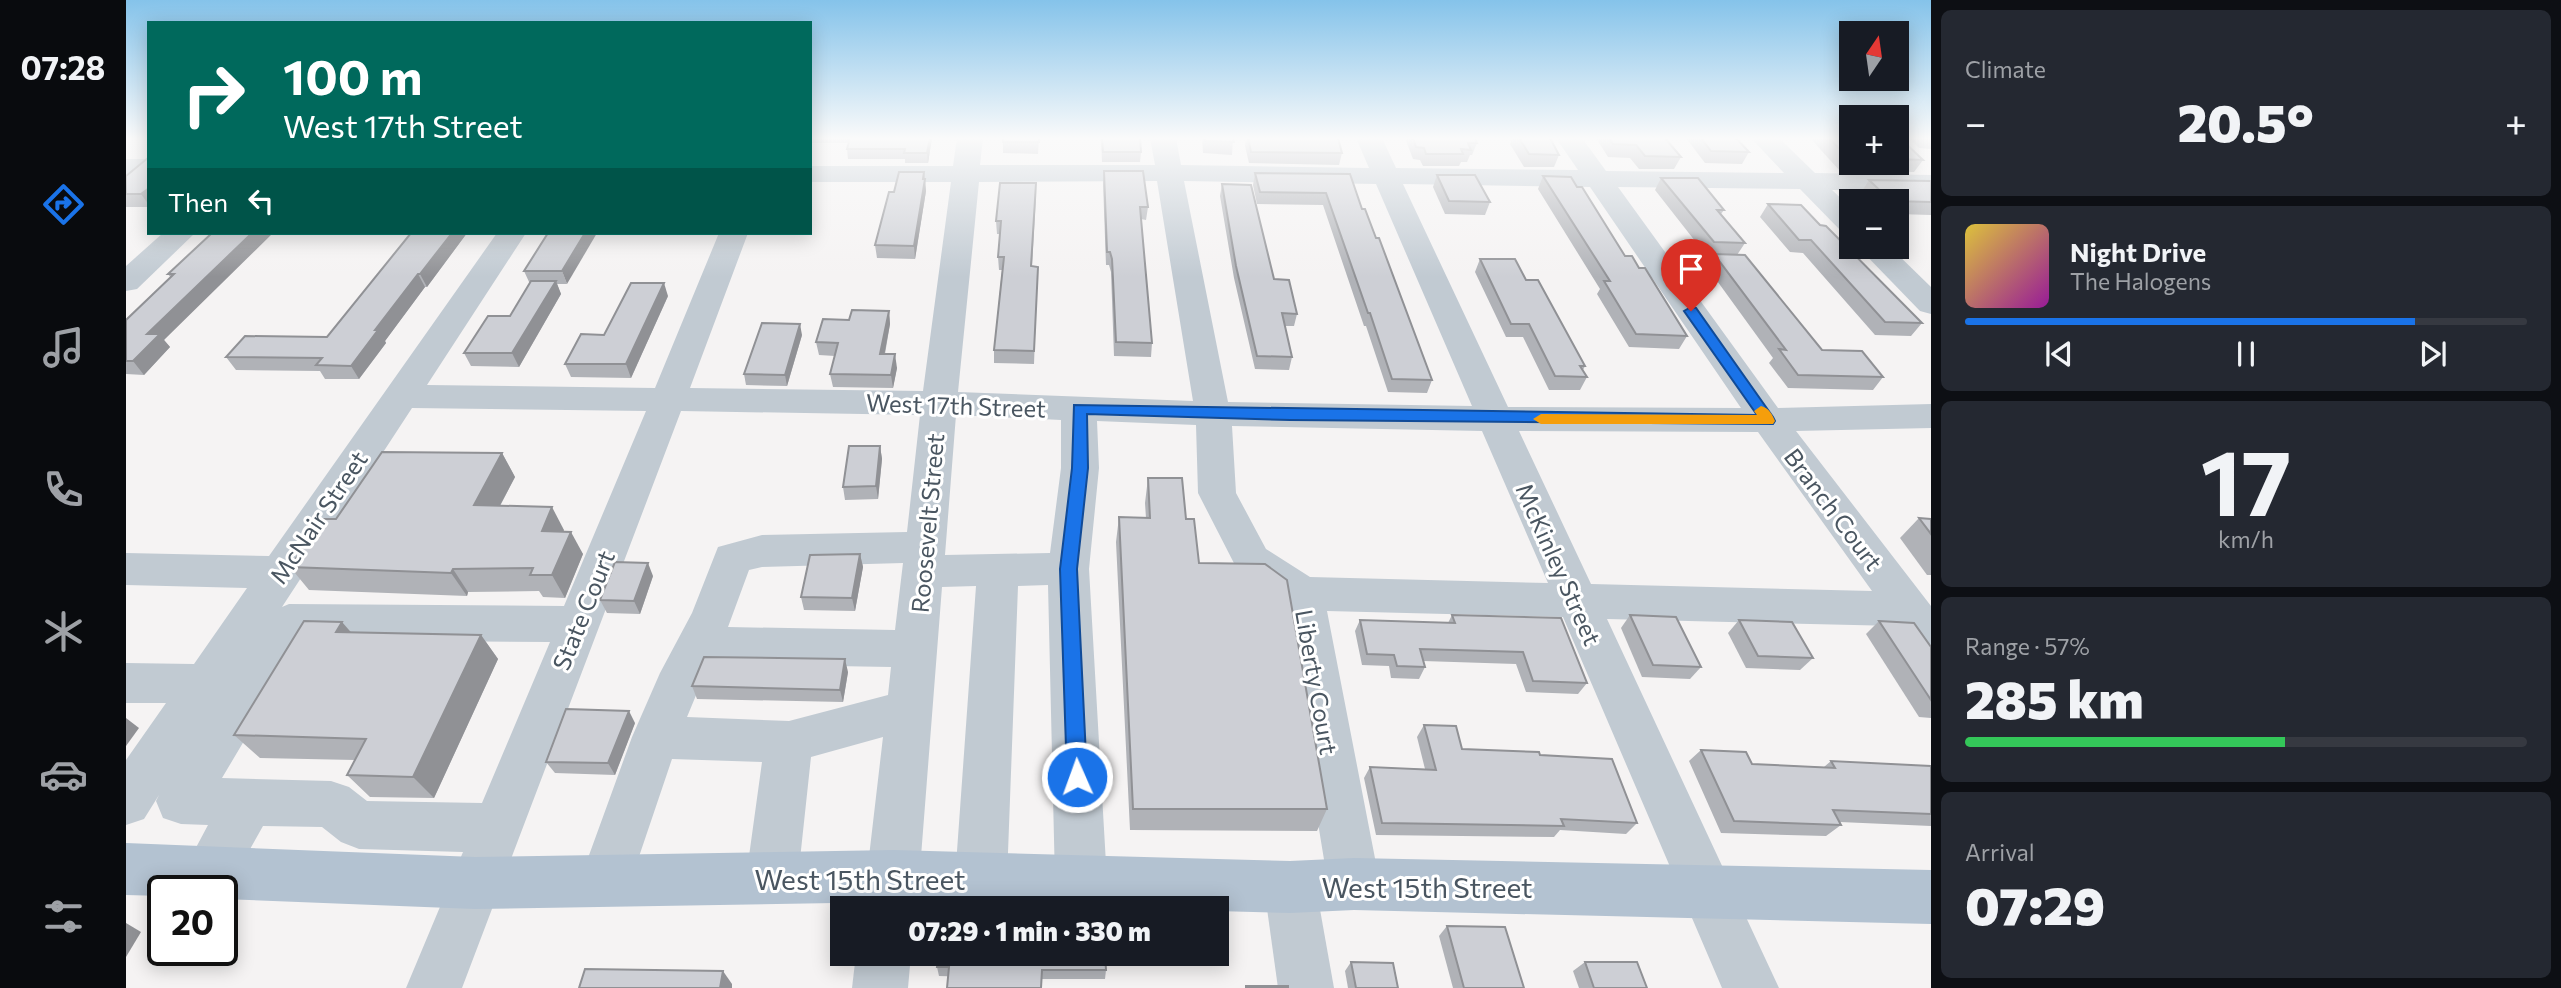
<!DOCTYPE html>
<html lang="en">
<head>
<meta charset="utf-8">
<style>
	body { margin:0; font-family:Commissioner,sans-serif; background:#242831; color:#f1f3f6; height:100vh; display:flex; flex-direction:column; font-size:26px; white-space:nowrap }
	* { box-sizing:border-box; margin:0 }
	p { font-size:23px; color:#9ea1a6 }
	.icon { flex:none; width:38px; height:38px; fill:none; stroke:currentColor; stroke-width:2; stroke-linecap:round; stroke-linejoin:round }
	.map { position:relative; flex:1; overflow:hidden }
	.side { display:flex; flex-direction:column; gap:10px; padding:10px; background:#0d0f14; width:630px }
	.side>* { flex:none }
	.banner { position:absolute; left:21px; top:21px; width:665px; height:214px; border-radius:0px; box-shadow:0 4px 18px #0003; background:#00695c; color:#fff; overflow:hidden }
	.needle { width:46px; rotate:13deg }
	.controls { position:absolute; left:1713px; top:21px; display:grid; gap:14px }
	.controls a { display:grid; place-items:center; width:70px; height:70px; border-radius:0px; background:#171b24; box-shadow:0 4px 18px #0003; font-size:35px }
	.speed { position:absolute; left:21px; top:875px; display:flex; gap:14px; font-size:35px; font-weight:700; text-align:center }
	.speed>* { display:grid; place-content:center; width:91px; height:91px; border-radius:50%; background:#171b24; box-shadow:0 4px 18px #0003; line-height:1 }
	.speed .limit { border:4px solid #111; border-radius:10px; background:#fff; color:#111 }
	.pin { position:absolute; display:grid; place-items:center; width:60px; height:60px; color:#fff; margin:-72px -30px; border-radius:50% 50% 50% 0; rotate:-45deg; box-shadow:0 0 7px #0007 }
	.pin .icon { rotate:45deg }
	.me { position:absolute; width:77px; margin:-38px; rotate:358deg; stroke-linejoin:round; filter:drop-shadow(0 0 5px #0008) }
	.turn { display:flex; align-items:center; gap:24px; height:147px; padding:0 21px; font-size:32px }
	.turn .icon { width:91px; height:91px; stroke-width:2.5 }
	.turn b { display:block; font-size:49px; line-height:60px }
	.then { display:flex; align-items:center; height:66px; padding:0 21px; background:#0003; gap:14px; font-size:26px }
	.big { font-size:52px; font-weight:800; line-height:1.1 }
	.side .card { flex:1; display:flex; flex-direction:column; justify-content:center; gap:10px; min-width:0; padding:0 24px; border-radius:10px; background:#242831 }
	.side .dial { align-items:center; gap:0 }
	.dial b { font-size:91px; line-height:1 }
	.song { display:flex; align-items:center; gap:21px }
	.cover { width:84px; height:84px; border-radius:10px; background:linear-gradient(135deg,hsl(50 70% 55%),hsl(300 70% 35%)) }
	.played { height:7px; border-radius:4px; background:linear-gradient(90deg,#1a73e8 80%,#363941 80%) }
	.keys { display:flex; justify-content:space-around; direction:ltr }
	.heat { display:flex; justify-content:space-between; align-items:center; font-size:38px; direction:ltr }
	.charge { height:10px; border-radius:5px; background:linear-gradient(90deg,#34c759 57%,#363941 0) }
	.trip { position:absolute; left:704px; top:896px; width:399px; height:70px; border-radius:0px; background:#171b24; box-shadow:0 4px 18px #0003; font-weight:800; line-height:70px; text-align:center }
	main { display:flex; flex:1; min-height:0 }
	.menu { display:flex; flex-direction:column; width:126px; justify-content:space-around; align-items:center; background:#090b0e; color:#9ea1a6 }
	.menu .icon { width:49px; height:49px }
	.menu .active { color:#1a73e8 }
	.menu b { font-size:32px; color:#f1f3f6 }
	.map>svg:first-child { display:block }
</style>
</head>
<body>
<main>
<nav class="menu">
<b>07:28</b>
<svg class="icon active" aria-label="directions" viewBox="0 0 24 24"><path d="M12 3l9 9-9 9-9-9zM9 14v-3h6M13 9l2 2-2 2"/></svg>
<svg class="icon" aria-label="music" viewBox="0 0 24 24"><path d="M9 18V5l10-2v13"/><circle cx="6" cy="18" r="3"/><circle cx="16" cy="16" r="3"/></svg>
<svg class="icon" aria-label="phone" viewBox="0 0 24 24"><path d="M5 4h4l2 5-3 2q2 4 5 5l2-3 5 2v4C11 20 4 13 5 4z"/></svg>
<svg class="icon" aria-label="climate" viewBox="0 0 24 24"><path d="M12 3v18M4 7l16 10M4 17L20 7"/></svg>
<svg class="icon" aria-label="car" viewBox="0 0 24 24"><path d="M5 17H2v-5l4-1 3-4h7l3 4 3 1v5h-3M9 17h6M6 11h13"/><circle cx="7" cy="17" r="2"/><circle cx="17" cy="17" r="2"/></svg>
<svg class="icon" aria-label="filters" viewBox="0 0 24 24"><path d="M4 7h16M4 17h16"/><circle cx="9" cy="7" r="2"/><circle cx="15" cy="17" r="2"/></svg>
</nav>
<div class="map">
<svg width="1805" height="988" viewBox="0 0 1805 988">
	<rect width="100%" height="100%" fill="#f5f3f3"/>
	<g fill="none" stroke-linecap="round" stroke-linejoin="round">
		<g fill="#c1cad2" fill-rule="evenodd">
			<path d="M831,138H857L854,165H1029L1024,138H1050L1055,165L1243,168L1230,138H1256L1270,168L1452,170L1430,138H1456L1480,171L1658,173L1625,138H1653L1689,173L1805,175V191L1706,190L1726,209V235L1716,232L1674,189L1492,187L1652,408L1805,404V428L1670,431L1805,606V657L1790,652L1771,626L1481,619L1653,988H1596L1437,617L1201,611L1254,884L1247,903L1228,910L1209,903L1202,884L1156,603L1112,571L1072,493L1070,425L971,421L973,468L963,569L981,881L974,899L955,907L936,899L929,881L922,585L892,586L881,879L874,897L855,905L836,897L829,879L850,586L816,587L791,908H737L757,737L685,757L672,878L665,896L646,904L627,896L620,878L636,762L546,759L499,898L480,906L461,898L454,880L506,737L534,673L566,613L592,547L636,535L781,532L794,415L555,411L336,988H280L337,852L233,849L215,842L196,827L137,826L101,890L66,891L57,872L82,825L55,824L37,818L30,801L33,795L18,819L0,825V760L40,703H0V663L68,664L121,588L0,585V553L143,556L371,233H400L301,385L529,388L593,233H622L564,388L797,391L825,182H684V166H827ZM1031,181L1067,401L832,392L853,182ZM1058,181L1250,184L1346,406L1102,402ZM1277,184L1464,187L1615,408L1382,407ZM286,408L520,411L438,606L163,604L156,607ZM830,415L935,420V468L924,553L819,555ZM1106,426L1356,431L1422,583L1184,577L1140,549L1110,493ZM1393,431L1632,432L1746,591L1465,584ZM777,563L769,630L602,627L623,570L636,567ZM178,640L424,642L356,803L241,801L223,787L205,781L96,778ZM583,664L765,667L762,695L663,721L561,717Z"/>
			<rect x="0" y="159" width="23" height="16"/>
			<polygon points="37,233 69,233 11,289 0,291 0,266"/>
			<polygon points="1732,247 1764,247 1805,287 1805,314 1794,311"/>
			<polygon points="1164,861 1183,868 1190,887 1208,988 1152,988 1138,887 1145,868"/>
			<polygon points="730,954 785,954 782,988 726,988"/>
		</g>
		<polygon fill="#b3c2d1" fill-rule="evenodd" points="0,843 349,857 768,850 1164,861 1228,858 1805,870 1805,924 1228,910 1164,913 1090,911 1090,908 768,902 349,909 96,899 96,891 37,891 37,896 0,895"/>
	</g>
	<g fill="#b0b2b7">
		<polygon points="684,138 806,138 802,163 779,163 779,159 722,159 721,149 723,143 684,143"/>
		<polygon points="877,138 913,138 912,154 877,153"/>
		<polygon points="975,138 1014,138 1015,152 1014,162 976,162"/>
		<polygon points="1076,138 1107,138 1106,155 1077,153"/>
		<polygon points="1120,138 1212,138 1216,153 1213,165 1123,163 1119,146"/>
		<polygon points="1279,138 1349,138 1351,143 1346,155 1344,155 1341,162 1335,162 1333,166 1297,166 1294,160 1287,159"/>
		<polygon points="1386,138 1424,138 1433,155 1428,167 1398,167 1384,144"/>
		<polygon points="1470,138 1539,138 1555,157 1548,169 1513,169 1504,158 1482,157"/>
		<polygon points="1560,138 1610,138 1623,152 1616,164 1579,163"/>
		<polygon points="1684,138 1726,138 1726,163 1771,163 1771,138 1797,160 1788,172 1714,171"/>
		<polygon points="1783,138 1805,138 1805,149 1793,148"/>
		<polygon points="23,157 23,207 0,207 0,176"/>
		<polygon points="978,171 1022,207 1020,220 1015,219 1026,343 1025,357 988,356 985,272 983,265 980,265 977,184"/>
		<polygon points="1129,173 1224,174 1236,209 1250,238 1306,380 1301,393 1262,392 1240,326 1238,326 1197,205 1131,204 1127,185"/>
		<polygon points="1311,175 1364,202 1359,215 1319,214 1307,187"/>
		<polygon points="1417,176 1451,187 1499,256 1561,336 1553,349 1503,347 1471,294 1474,289 1412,189"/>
		<polygon points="1535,178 1598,210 1595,214 1619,243 1611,255 1696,350 1757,377 1747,390 1662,388 1643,363 1647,358 1581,267 1588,255 1580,255 1529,190"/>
		<polygon points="799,179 800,191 789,259 751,258 749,245 768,192"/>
		<polygon points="1743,180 1805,181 1805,215 1771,214 1771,201 1743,201 1735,193"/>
		<polygon points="1096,184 1148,279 1171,314 1168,326 1159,326 1166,357 1163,370 1129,369 1108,278 1094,196"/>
		<polygon points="910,196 906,266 911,280 908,364 868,363 868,350 876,270 873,270 872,257 874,234 871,234 870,221"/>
		<polygon points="1642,204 1694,225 1796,323 1785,336 1749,335 1677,253 1664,252 1634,217"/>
		<polygon points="86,233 38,340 44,347 18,375 0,374 0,320 45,278 42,274"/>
		<polygon points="285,233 341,233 301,287 299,287 259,341 260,343 233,379 199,379 194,371 110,370 100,357 201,337"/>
		<polygon points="422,233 441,284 431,284 435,294 393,367 345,366 338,353 384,316 404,284 398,271"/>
		<polygon points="1354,259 1400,280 1459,366 1457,370 1461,377 1454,390 1423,390 1397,337 1380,337 1349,272"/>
		<polygon points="542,296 505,378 445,377 439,364 478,335"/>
		<polygon points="763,311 764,324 759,354 771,368 767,388 707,387 704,374 709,356 693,355 690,342 723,320"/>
		<polygon points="676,335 661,386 620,385 618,374"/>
		<polygon points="754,446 756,459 752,499 719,500 717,487"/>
		<polygon points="376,453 389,477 374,506 438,530 437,531 457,554 439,598 417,597 413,591 342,592 341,596 183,590 164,567"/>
		<polygon points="1022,478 1060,519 1073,563 1201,809 1191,831 1004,830 990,542 993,517 1020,518 1019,503"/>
		<polygon points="1793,518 1805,519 1805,575 1801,575 1774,538"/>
		<polygon points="734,554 737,567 729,611 678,610 675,597"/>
		<polygon points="527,576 514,614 481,613 474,600"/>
		<polygon points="1326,615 1461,683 1452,694 1400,692 1390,664 1297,661 1299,667 1293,679 1265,678 1263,666 1236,665 1229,631 1234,620 1322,623"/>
		<polygon points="1504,615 1575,667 1564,679 1516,677 1495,628"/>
		<polygon points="1613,620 1687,658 1674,670 1620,668 1602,633"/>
		<polygon points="1753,621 1805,647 1805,718 1793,717 1740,634"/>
		<polygon points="225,632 355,635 372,659 308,798 244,797 221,775 229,760 134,758 108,735"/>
		<polygon points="722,672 717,702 571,699 566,686"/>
		<polygon points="509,723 489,775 429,773 420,762"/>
		<polygon points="1298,725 1336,749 1414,755 1511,823 1500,834 1434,830 1428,837 1250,835 1238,778 1244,767 1299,769 1291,737"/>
		<polygon points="1575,750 1626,764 1698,767 1705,761 1805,766 1805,826 1714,822 1715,825 1700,836 1595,833 1563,761"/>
		<polygon points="1321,926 1398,988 1327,988 1313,936"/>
		<polygon points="1225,962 1272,988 1222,988 1219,971"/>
		<polygon points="1459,962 1521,988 1453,988 1447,971"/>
		<polygon points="811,967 980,970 979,979 915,979 813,976"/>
	</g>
	<g fill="#909195">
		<polygon points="804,138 806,138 802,163 801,153"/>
		<polygon points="798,172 800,191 789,259 788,246"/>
		<polygon points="23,188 23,205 15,194"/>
		<polygon points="126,233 147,233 38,340 44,347 18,375 7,361 21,334"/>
		<polygon points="326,233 341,233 301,287 294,274"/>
		<polygon points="459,233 471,233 441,284 436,271"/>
		<polygon points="292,274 299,287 259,341 260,343 233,379 225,366 249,330"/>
		<polygon points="430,281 435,294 393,367 386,353"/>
		<polygon points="538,283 542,296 505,378 500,364"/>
		<polygon points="763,311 764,324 756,367 754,354"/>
		<polygon points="674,324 676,335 661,386 659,375"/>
		<polygon points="769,354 771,368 767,388 765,375"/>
		<polygon points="754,446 756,459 752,499 750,486"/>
		<polygon points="376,453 389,477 362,528 348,505"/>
		<polygon points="426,507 438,530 428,554 416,531"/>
		<polygon points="445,532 457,554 439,598 426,575"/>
		<polygon points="734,554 737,567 729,611 726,598"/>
		<polygon points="522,563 527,576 514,614 508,601"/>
		<polygon points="327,569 342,592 341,596 325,573"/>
		<polygon points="216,622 237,646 210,632"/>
		<polygon points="355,635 372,659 308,798 287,777"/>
		<polygon points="719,659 722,672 717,702 714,690"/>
		<polygon points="503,711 509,723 489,775 482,763"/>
		<polygon points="0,718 13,728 0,746"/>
		<polygon points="0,923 15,932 0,957"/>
		<polygon points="597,971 606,984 606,988 594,988"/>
	</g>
	<g fill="#cdcfd5" stroke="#909195" stroke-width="2">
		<polygon points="724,138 804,138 801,153 778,153 779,149 721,149"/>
		<rect x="877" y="138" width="36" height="4"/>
		<polygon points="976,138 1014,138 1015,152 977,152"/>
		<polygon points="1079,138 1107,138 1108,142 1079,141"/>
		<polygon points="1122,138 1212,138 1216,153 1125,152"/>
		<polygon points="1287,138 1349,138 1351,143 1342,143 1345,150 1335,149 1337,154 1300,154 1298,148 1290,147"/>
		<polygon points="1393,138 1424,138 1433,155 1403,154"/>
		<polygon points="1483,138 1539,138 1555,157 1519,156 1510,145 1487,144"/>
		<polygon points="1575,138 1610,138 1623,152 1585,151"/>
		<polygon points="1703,138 1726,138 1726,158 1722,158"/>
		<polygon points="1771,138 1774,138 1797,160 1771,159"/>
		<polygon points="23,157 23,188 15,194 0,194 0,176"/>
		<polygon points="978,171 1017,171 1022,207 1014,207 1026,343 990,342 986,259 984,252 981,252"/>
		<polygon points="773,172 798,172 797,179 799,179 788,246 749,245 763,192 768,192"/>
		<polygon points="1129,173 1224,174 1236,209 1239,209 1250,238 1253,238 1306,380 1266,379 1244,313 1242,313 1200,193 1134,192"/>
		<polygon points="1311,175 1349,175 1364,202 1323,201"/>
		<polygon points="1417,176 1445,177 1451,187 1456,187 1499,256 1506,256 1513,268 1519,268 1561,336 1510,334 1478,281 1484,281"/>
		<polygon points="1535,178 1572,178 1598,210 1591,210 1619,243 1588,242"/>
		<polygon points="1743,180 1805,181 1805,202 1765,201"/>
		<polygon points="874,183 910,183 905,266 912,267 908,351 868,350 878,257 872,257 875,221 870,221"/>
		<polygon points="1096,184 1125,185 1148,279 1163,280 1171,314 1156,313 1166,357 1131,356 1110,266"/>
		<polygon points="1642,204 1675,205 1694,225 1700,226 1796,323 1759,322 1685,240 1673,240"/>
		<polygon points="86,233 126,233 21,334 34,334 7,361 0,361 0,320 48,274 42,274"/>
		<polygon points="285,233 326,233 294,274 292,274 249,330 252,330 225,366 190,365 196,358 100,357 119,336 201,337"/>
		<polygon points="422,233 459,233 436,271 398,271"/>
		<polygon points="1588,254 1619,255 1696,350 1736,351 1757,377 1672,375 1653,349 1660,350"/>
		<polygon points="1354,259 1389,259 1400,280 1412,280 1459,366 1454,366 1461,377 1429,376 1403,324 1385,324"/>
		<polygon points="405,281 430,281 386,353 338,353 362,316 384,316"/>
		<polygon points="505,283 538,283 500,364 439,364 455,334 478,335"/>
		<polygon points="726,310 763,311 754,354 769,354 765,375 704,374 712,343 690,342 697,319 723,320"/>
		<polygon points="636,323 674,324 659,375 618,374"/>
		<polygon points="723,446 754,446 750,486 717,487"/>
		<polygon points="256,452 376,453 348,505 426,507 416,531 445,532 426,575 404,575 407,568 327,569 325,573 164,567 197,519 210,519"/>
		<polygon points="1022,478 1056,478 1060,519 1068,519 1073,563 1139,564 1161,580 1201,809 1007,809 993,517 1024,518"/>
		<polygon points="1793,518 1805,519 1805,534"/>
		<polygon points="734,554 726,598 675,597 684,555"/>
		<polygon points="489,562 522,563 508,601 474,600"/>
		<polygon points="1326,615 1435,618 1461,683 1407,681 1397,652 1294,649 1299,667 1271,666 1268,655 1241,654 1234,620 1329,623"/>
		<polygon points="1504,615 1550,617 1575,667 1527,665"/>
		<polygon points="1613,620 1666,622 1687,658 1632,656"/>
		<polygon points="178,621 216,622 210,632 355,635 287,777 221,775 240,739 108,735"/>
		<polygon points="1753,621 1788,623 1805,647 1805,700"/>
		<polygon points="578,657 719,659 714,690 566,686"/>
		<polygon points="440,709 503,711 482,763 420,762"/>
		<polygon points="1298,725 1330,726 1336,749 1413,752 1414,755 1486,759 1511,823 1435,819 1438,826 1256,823 1244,767 1310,770"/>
		<polygon points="1575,750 1620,752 1626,764 1709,768 1705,761 1805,766 1805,814 1707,810 1715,825 1608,821"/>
		<polygon points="1321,926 1379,927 1398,988 1338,988"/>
		<polygon points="813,954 979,954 980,970 916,970 915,988 821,988 823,967 811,967"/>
		<polygon points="1225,962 1267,963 1272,988 1230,988"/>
		<polygon points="1459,962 1511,962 1521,988 1468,988"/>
		<polygon points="459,969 597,971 594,988 453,988"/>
		<rect x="1120" y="986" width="42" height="2"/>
	</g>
	<linearGradient id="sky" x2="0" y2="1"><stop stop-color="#85c3ea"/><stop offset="0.5" stop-color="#fafafa"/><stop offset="1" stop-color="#fafafa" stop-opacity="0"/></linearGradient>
	<rect width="1805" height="277" fill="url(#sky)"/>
	<polygon fill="#1a73e8" stroke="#114b97" stroke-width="2" points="1565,307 1570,308 1647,417 1649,421 1647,424 1164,420 961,414 962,468 951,569 961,777 958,784 951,787 944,784 941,777 934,569 946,468 948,405 1631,415 1558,311"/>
	<path fill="#f59e0b" d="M1635,406C1643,408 1646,414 1649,421L1647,424H1415L1407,419L1415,414L1631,415L1628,411Z"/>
	<g text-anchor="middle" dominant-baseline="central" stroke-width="6" stroke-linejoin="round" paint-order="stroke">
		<g font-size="24" fill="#4a5661" stroke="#fff">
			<text transform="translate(830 405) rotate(2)">West 17th Street</text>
			<text transform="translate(1708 509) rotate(53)">Branch Court</text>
			<text transform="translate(192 517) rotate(-56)">McNair Street</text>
			<text transform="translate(801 523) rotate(-85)">Roosevelt Street</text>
			<text transform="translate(1433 564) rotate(66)">McKinley Street</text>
			<text transform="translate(457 610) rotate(-68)">State Court</text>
			<text transform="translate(1191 682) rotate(80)">Liberty Court</text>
		</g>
		<g font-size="28" fill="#4a5661" stroke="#fff">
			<text x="734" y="879">West 15th Street</text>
			<text x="1301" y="887">West 15th Street</text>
		</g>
	</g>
</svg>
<div class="controls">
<a><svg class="needle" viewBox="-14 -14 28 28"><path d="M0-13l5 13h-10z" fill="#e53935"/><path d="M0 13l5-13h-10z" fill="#9ea1a6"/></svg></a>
<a>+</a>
<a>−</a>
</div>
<div class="speed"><div class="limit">20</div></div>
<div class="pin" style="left:1565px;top:311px;background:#d93025"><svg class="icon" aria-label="arrive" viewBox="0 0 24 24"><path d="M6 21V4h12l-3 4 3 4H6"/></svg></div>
<svg class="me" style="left:951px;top:777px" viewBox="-20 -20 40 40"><circle r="17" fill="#1a73e8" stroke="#fff" stroke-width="3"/><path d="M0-11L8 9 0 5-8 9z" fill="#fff"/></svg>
<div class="trip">07:29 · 1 min · 330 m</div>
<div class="banner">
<div class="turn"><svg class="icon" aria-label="right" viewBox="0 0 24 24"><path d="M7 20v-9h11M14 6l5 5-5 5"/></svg><div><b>100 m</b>West 17th Street</div></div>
<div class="then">Then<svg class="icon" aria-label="left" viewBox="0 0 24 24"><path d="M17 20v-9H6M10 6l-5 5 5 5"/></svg></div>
</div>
</div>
<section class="side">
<div class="card"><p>Climate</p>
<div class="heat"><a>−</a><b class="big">20.5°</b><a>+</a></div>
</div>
<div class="card">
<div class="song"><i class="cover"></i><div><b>Night Drive</b><p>The Halogens</p></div></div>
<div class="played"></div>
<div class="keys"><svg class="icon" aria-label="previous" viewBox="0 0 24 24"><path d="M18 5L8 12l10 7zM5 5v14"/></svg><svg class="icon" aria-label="pause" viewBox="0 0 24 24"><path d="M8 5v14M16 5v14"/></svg><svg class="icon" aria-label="next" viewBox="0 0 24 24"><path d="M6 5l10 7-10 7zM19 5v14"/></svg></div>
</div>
<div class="card dial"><b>17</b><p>km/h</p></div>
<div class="card"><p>Range · 57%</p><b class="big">285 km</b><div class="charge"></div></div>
<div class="card"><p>Arrival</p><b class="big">07:29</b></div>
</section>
</main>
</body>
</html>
